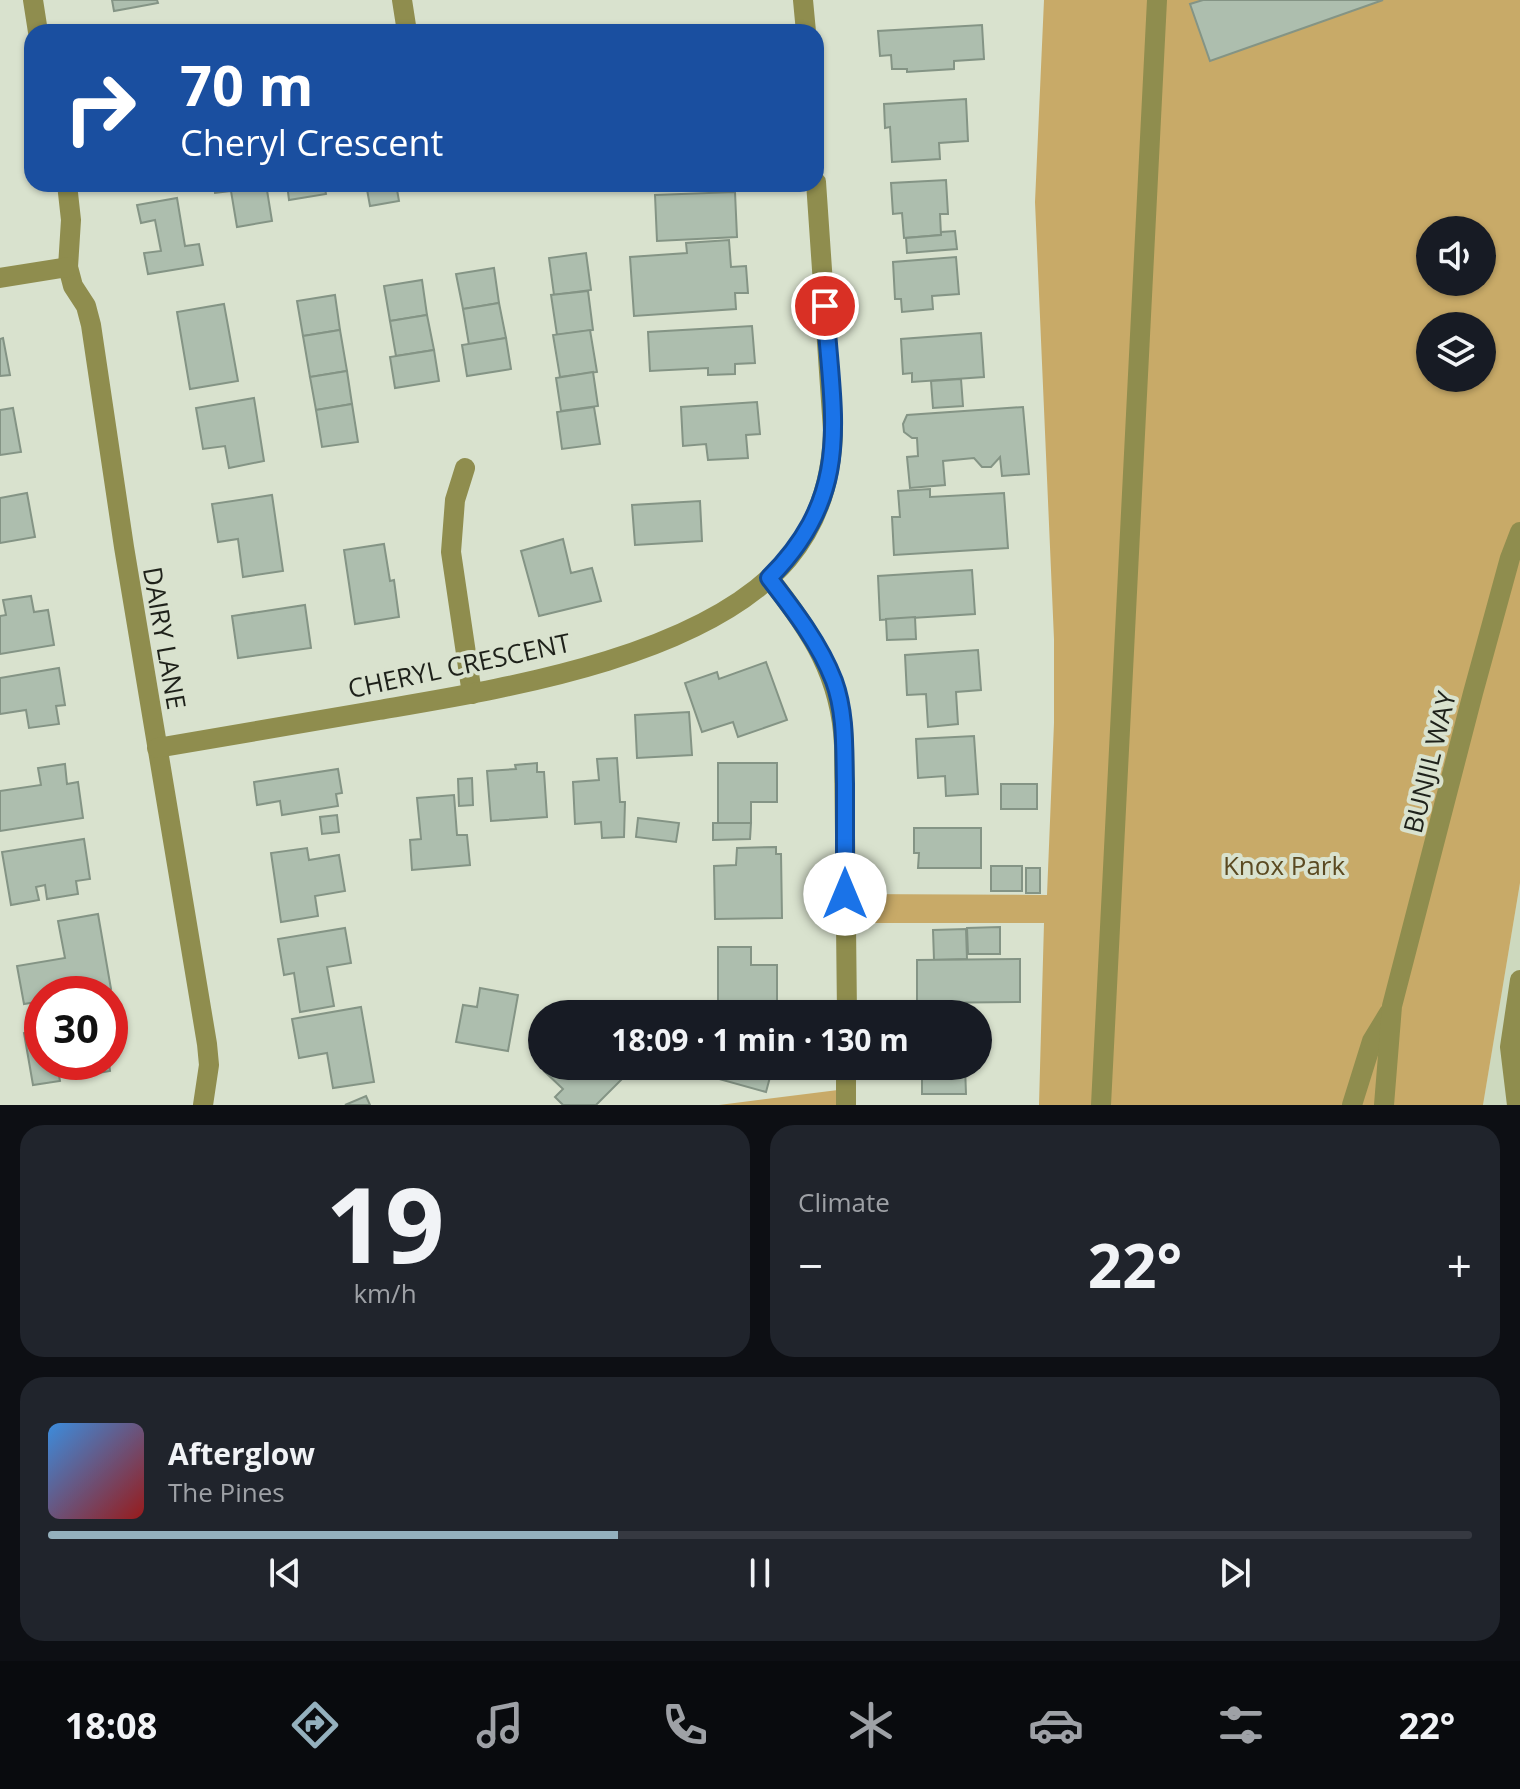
<!DOCTYPE html>
<html lang="en">
<head>
<meta charset="utf-8">
<style>
	body { margin:0; font-family:"Open Sans",sans-serif; background:#20242c; color:#f1f3f6; height:100vh; display:flex; flex-direction:column; font-size:30px; white-space:nowrap }
	* { box-sizing:border-box; margin:0 }
	p { font-size:26px; color:#9ea1a6 }
	.icon { flex:none; width:44px; height:44px; fill:none; stroke:currentColor; stroke-width:2; stroke-linecap:round; stroke-linejoin:round }
	.map { position:relative; height:1105px; overflow:hidden }
	.sheet { display:flex; flex-direction:column; gap:20px; padding:20px; background:#0d0f14; flex:1 }
	.sheet>* { flex:none }
	.top-card { position:absolute; left:24px; top:24px; width:800px; height:168px; border-radius:24px; box-shadow:0 2px 6px #0004; background:#1a4fa0; color:#fff; overflow:hidden }
	.fabs { position:absolute; left:1416px; top:216px; display:grid; gap:16px }
	.fabs a { display:grid; place-items:center; width:80px; height:80px; border-radius:50%; background:#171b24; box-shadow:0 2px 6px #0004; font-size:40px }
	.speed { position:absolute; left:24px; top:976px; display:flex; gap:16px; font-size:40px; font-weight:700; text-align:center }
	.speed>* { display:grid; place-content:center; width:104px; height:104px; border-radius:50%; background:#171b24; box-shadow:0 2px 6px #0004; line-height:1 }
	.speed .limit { border:12px solid #d22; background:#fff; color:#111 }
	.pin { position:absolute; display:grid; place-items:center; width:68px; height:68px; color:#fff; margin:-34px; border:4px solid #fff; border-radius:50%; box-shadow:0 2px 8px #0007 }
	.me { position:absolute; width:88px; margin:-44px; rotate:0deg; stroke-linejoin:round; filter:drop-shadow(0 0 6px #0008) }
	.turn { display:flex; align-items:center; gap:28px; height:168px; padding:0 24px; font-size:36px }
	.turn .icon { width:104px; height:104px; stroke-width:2.5 }
	.turn b { display:block; font-size:56px; line-height:68px }
	.big { font-size:60px; font-weight:700; line-height:1.1 }
	.sheet .card { flex:1; display:flex; flex-direction:column; justify-content:center; gap:12px; min-width:0; padding:0 28px; border-radius:24px; background:#20242c }
	.sheet .dial { align-items:center; gap:0 }
	.dial b { font-size:104px; line-height:1 }
	.song { display:flex; align-items:center; gap:24px }
	.cover { width:96px; height:96px; border-radius:12px; background:linear-gradient(135deg,hsl(210 70% 55%),hsl(0 70% 35%)) }
	.played { height:8px; border-radius:4px; background:linear-gradient(90deg,#94b0bd 40%,#363941 40%) }
	.keys { display:flex; justify-content:space-around; direction:ltr }
	.heat { display:flex; justify-content:space-between; align-items:center; font-size:44px; direction:ltr }
	.sheet .tiles { flex:1; display:grid; gap:20px; grid-template-columns:1fr 1fr }
	.card:last-child { grid-column:span 2 }
	.trip { position:absolute; left:528px; top:1000px; width:464px; height:80px; border-radius:40px; background:#171b24; box-shadow:0 2px 6px #0004; font-weight:700; line-height:80px; text-align:center }
	.dock { display:flex; height:128px; justify-content:space-around; align-items:center; background:#090b0e; color:#9ea1a6 }
	.dock .icon { width:56px; height:56px }
	.dock .selected { color:#94b0bd }
	.dock b { font-size:36px; color:#f1f3f6 }
	.map>svg:first-child { display:block }
</style>
</head>
<body>
<div class="map">
<svg width="1520" height="1105" viewBox="0 0 1520 1105">
	<rect width="100%" height="100%" fill="#d9e2ce"/>
	<polygon fill="#cdd9be" points="1520,883 1520,1105 1483,1105 1499,1008"/>
	<g fill="#c8aa68" fill-rule="evenodd">
		<path d="M1044,0H1520V883L1483,1105H1039L1044,923H846L845,894L1047,895L1054,723V639L1035,202ZM1430,230H1482V282H1430ZM1430,326H1482V378H1430Z"/>
		<polygon points="846,1089 846,1105 719,1105"/>
	</g>
	<g fill="#adbeae" stroke="#849485" stroke-width="2">
		<polygon points="112,0 157,0 158,3 114,11"/>
		<polygon points="1203,0 1383,0 1210,61 1190,4"/>
		<polygon points="982,25 984,59 954,61 954,69 907,72 907,69 892,69 891,55 880,56 878,31"/>
		<polygon points="966,99 968,141 939,143 940,159 892,162 890,127 885,128 884,104"/>
		<polygon points="946,180 948,214 940,214 941,235 904,238 902,213 893,214 891,183"/>
		<polygon points="214,184 266,184 272,221 237,227 231,191 215,193"/>
		<polygon points="287,184 324,184 326,194 289,200"/>
		<polygon points="366,184 396,184 399,201 370,206"/>
		<polygon points="735,192 737,237 657,241 655,195"/>
		<polygon points="177,198 185,246 199,244 203,265 148,274 144,253 161,251 155,220 141,223 137,205"/>
		<polygon points="955,231 957,249 907,253 906,238 941,235 941,232"/>
		<polygon points="729,240 731,267 746,266 748,293 735,293 736,309 634,316 630,257 687,253 686,243"/>
		<polygon points="586,253 591,290 554,295 549,258"/>
		<polygon points="956,257 959,294 932,296 933,309 902,312 901,299 895,299 893,262"/>
		<polygon points="494,268 499,303 463,309 456,274"/>
		<polygon points="422,280 427,315 390,321 384,286"/>
		<polygon points="588,291 593,330 557,335 551,295"/>
		<polygon points="335,295 340,330 303,336 297,301"/>
		<polygon points="499,303 506,338 469,345 463,309"/>
		<polygon points="224,304 238,381 190,389 177,312"/>
		<polygon points="427,315 434,350 396,356 390,321"/>
		<polygon points="752,326 755,363 735,364 735,374 708,375 708,368 650,371 648,332"/>
		<polygon points="340,330 347,371 310,377 303,336"/>
		<polygon points="590,330 597,372 560,377 553,335"/>
		<polygon points="981,333 984,377 912,382 912,373 903,374 901,339"/>
		<polygon points="3,338 10,375 0,376 0,339"/>
		<polygon points="506,338 511,369 467,376 462,345"/>
		<polygon points="434,350 439,381 395,388 390,357"/>
		<polygon points="347,371 352,404 316,410 310,377"/>
		<polygon points="593,372 598,406 561,411 556,378"/>
		<polygon points="961,379 963,406 933,408 931,381"/>
		<polygon points="254,398 264,461 229,468 225,446 203,449 196,408"/>
		<polygon points="757,402 760,434 746,435 748,458 708,460 706,444 683,446 681,407"/>
		<polygon points="352,404 358,442 322,447 316,410"/>
		<polygon points="594,407 600,444 562,449 557,412"/>
		<polygon points="1023,407 1029,474 1002,476 1000,457 991,467 982,467 974,458 943,461 945,485 910,488 907,457 918,456 917,438 912,438 904,432 903,424 907,415"/>
		<polygon points="13,408 21,452 0,455 0,410"/>
		<polygon points="930,489 930,497 1004,493 1008,548 894,555 892,517 900,517 898,491"/>
		<polygon points="27,493 35,537 0,543 0,498"/>
		<polygon points="272,495 283,571 243,577 238,539 218,542 212,504"/>
		<polygon points="700,501 702,541 635,545 632,505"/>
		<polygon points="563,539 571,573 592,568 601,601 539,616 521,551"/>
		<polygon points="384,544 390,581 394,580 399,617 355,624 344,550"/>
		<polygon points="972,570 975,614 880,620 878,576"/>
		<polygon points="31,596 34,612 48,610 54,645 0,654 0,616 6,615 3,600"/>
		<polygon points="305,605 311,648 238,658 232,616"/>
		<polygon points="915,617 916,639 887,640 886,619"/>
		<polygon points="978,650 981,690 956,692 958,724 928,727 926,694 907,695 905,655"/>
		<polygon points="766,662 787,720 738,737 733,722 702,732 685,683 717,672 719,679"/>
		<polygon points="59,668 65,705 56,706 59,724 29,728 26,710 0,714 0,678"/>
		<polygon points="689,712 692,755 637,758 635,715"/>
		<polygon points="974,736 978,794 946,796 945,776 918,778 916,739"/>
		<polygon points="617,758 620,802 625,802 624,837 602,838 601,822 575,824 573,782 599,780 597,759"/>
		<polygon points="537,763 537,772 544,772 547,817 491,821 487,771 516,769 515,765"/>
		<polygon points="718,763 777,763 777,802 751,802 751,823 718,823"/>
		<polygon points="65,764 67,784 78,782 83,818 0,831 0,791 41,785 38,768"/>
		<polygon points="338,769 342,793 336,794 338,806 282,815 280,801 257,805 254,782"/>
		<polygon points="472,778 473,805 459,806 458,779"/>
		<rect x="1001" y="784" width="36" height="25"/>
		<polygon points="454,795 457,835 467,835 470,865 412,870 410,840 421,839 417,798"/>
		<polygon points="337,815 339,832 322,834 320,817"/>
		<polygon points="638,818 679,823 676,842 636,837"/>
		<polygon points="713,823 751,823 750,839 713,840"/>
		<polygon points="914,828 981,828 981,868 918,868 919,853 914,853"/>
		<polygon points="84,839 90,879 76,881 78,894 47,899 45,885 36,887 39,900 11,905 2,852"/>
		<polygon points="776,847 776,854 781,854 782,918 715,919 714,866 736,865 737,848"/>
		<polygon points="307,848 309,860 339,855 345,891 315,896 318,916 281,922 271,853"/>
		<rect x="991" y="866" width="31" height="25"/>
		<rect x="1026" y="868" width="14" height="25"/>
		<polygon points="98,914 111,989 80,994 42,994 42,1001 24,1004 17,966 65,958 58,921"/>
		<polygon points="1000,927 1000,954 968,954 967,928"/>
		<polygon points="345,928 351,963 327,967 334,1006 300,1012 294,973 284,975 278,939"/>
		<polygon points="966,929 967,959 934,960 933,930"/>
		<polygon points="718,947 751,947 751,965 777,965 777,1005 718,1006"/>
		<polygon points="1020,959 1020,1002 917,1003 917,960"/>
		<polygon points="480,988 518,995 508,1051 456,1042 463,1005 477,1007"/>
		<polygon points="361,1007 374,1082 333,1088 327,1053 299,1058 292,1019"/>
		<polygon points="112,1018 118,1054 110,1056 110,1019"/>
		<polygon points="42,1030 42,1062 76,1062 57,1065 60,1081 33,1085 24,1033"/>
		<polygon points="79,1062 109,1062 110,1071 81,1076"/>
		<polygon points="550,1066 621,1066 628,1073 596,1105 563,1105 555,1097 563,1089 544,1071"/>
		<polygon points="688,1066 773,1066 766,1092 687,1070"/>
		<polygon points="922,1066 965,1066 966,1094 922,1094"/>
		<polygon points="366,1096 370,1105 345,1105"/>
	</g>
	<g fill="none" stroke-linecap="round" stroke-linejoin="round">
		<g stroke="#8f8d4e" stroke-width="20">
			<polyline points="33,0 38,32"/>
			<polyline points="402,0 407,32"/>
			<polyline points="803,0 806,32"/>
			<polyline points="67,184 71,220 68,267 73,286 86,306 91,325 124,547 207,1044 209,1065 203,1105"/>
			<polyline points="0,278 68,267"/>
			<polyline points="465,468 455,500 451,552 472,694"/>
			<path d="M769,578C811,631 841,676 844,745L847,1014"/>
			<path d="M157,748C231,735 305,722 379,710C501,689 704,658 788,559C819,522 832,478 833,430L816,182"/>
			<polyline points="846,1066 846,1105"/>
			<polyline points="1101,1105 1157,0"/>
			<polyline points="1352,1105 1372,1041 1389,1013"/>
			<polyline points="1384,1105 1392,1006 1473,693 1510,558 1520,532"/>
			<polyline points="1517,1105 1510,1047 1520,980"/>
		</g>
	</g>
	<g fill="none" stroke-linecap="round" stroke-linejoin="round">
		<defs>
			<path id="route" d="M825,306C832,416 855,492 769,578C793,609 820,644 834,681C846,714 844,750 845,784C845,821 845,857 845,894"/>
		</defs>
		<use href="#route" stroke="#114b97" stroke-width="20"/>
		<use href="#route" stroke="#1a73e8" stroke-width="14"/>
	</g>
	<g text-anchor="middle" dominant-baseline="central" stroke-width="8" stroke-linejoin="round" paint-order="stroke">
		<g font-size="26" fill="#1e211a" stroke="#d9e2ce">
			<text transform="translate(165 638) rotate(80)">DAIRY LANE</text>
			<text transform="translate(459 665) rotate(-12)">CHERYL CRESCENT</text>
			<text transform="translate(1429 762) rotate(-76)">BUNJIL WAY</text>
		</g>
		<g font-size="26" fill="#5b4a21" stroke="#d9e2ce">
			<text x="1284" y="865">Knox Park</text>
		</g>
	</g>
</svg>
<div class="fabs">
<a><svg class="icon" aria-label="sound" viewBox="0 0 24 24"><path d="M4 9h4l5-4v14l-5-4H4zM17 9q2 3 0 6"/></svg></a>
<a><svg class="icon" aria-label="layers" viewBox="0 0 24 24"><path d="M12 4l9 5-9 5-9-5zM3 14l9 5 9-5"/></svg></a>
</div>
<div class="speed"><div class="limit">30</div></div>
<div class="pin" style="left:825px;top:306px;background:#d93025"><svg class="icon" aria-label="arrive" viewBox="0 0 24 24"><path d="M6 21V4h12l-3 4 3 4H6"/></svg></div>
<svg class="me" style="left:845px;top:894px" viewBox="-20 -20 40 40"><circle r="19" fill="#fff"/><path d="M0-13L10 11 0 6-10 11z" fill="#1a73e8"/></svg>
<div class="trip">18:09 · 1 min · 130 m</div>
<div class="top-card">
<div class="turn"><svg class="icon" aria-label="right" viewBox="0 0 24 24"><path d="M7 20v-9h11M14 6l5 5-5 5"/></svg><div><b>70 m</b>Cheryl Crescent</div></div>
</div>
</div>
<section class="sheet">
<div class="tiles">
<div class="card dial"><b>19</b><p>km/h</p></div>
<div class="card"><p>Climate</p>
<div class="heat"><a>−</a><b class="big">22°</b><a>+</a></div>
</div>
<div class="card">
<div class="song"><i class="cover"></i><div><b>Afterglow</b><p>The Pines</p></div></div>
<div class="played"></div>
<div class="keys"><svg class="icon" aria-label="previous" viewBox="0 0 24 24"><path d="M18 5L8 12l10 7zM5 5v14"/></svg><svg class="icon" aria-label="pause" viewBox="0 0 24 24"><path d="M8 5v14M16 5v14"/></svg><svg class="icon" aria-label="next" viewBox="0 0 24 24"><path d="M6 5l10 7-10 7zM19 5v14"/></svg></div>
</div>
</div>
</section>
<nav class="dock">
<b>18:08</b>
<svg class="icon selected" aria-label="directions" viewBox="0 0 24 24"><path d="M12 3l9 9-9 9-9-9zM9 14v-3h6M13 9l2 2-2 2"/></svg>
<svg class="icon" aria-label="music" viewBox="0 0 24 24"><path d="M9 18V5l10-2v13"/><circle cx="6" cy="18" r="3"/><circle cx="16" cy="16" r="3"/></svg>
<svg class="icon" aria-label="phone" viewBox="0 0 24 24"><path d="M5 4h4l2 5-3 2q2 4 5 5l2-3 5 2v4C11 20 4 13 5 4z"/></svg>
<svg class="icon" aria-label="climate" viewBox="0 0 24 24"><path d="M12 3v18M4 7l16 10M4 17L20 7"/></svg>
<svg class="icon" aria-label="car" viewBox="0 0 24 24"><path d="M5 17H2v-5l4-1 3-4h7l3 4 3 1v5h-3M9 17h6M6 11h13"/><circle cx="7" cy="17" r="2"/><circle cx="17" cy="17" r="2"/></svg>
<svg class="icon" aria-label="filters" viewBox="0 0 24 24"><path d="M4 7h16M4 17h16"/><circle cx="9" cy="7" r="2"/><circle cx="15" cy="17" r="2"/></svg>
<b>22°</b>
</nav>
</body>
</html>
